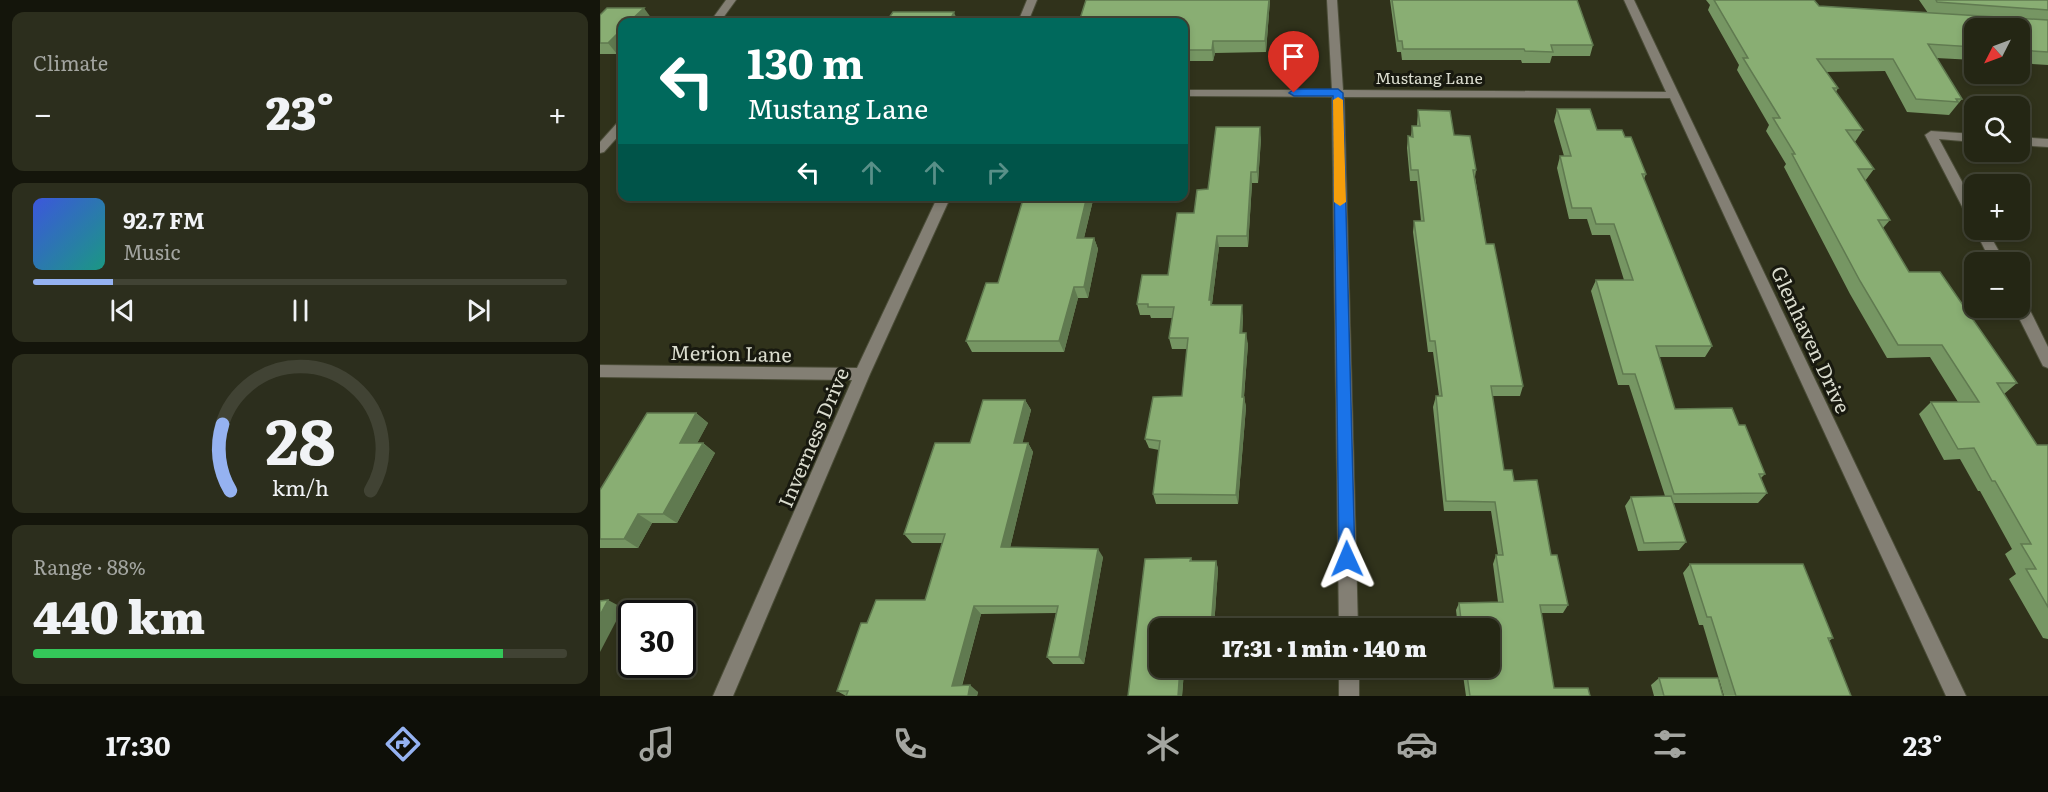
<!DOCTYPE html>
<html lang="en">
<head>
<meta charset="utf-8">
<style>
	body { margin:0; font-family:Literata,serif; background:#2c2e1d; color:#f1f3f6; height:100vh; display:flex; flex-direction:column; font-size:22px; white-space:nowrap }
	* { box-sizing:border-box; margin:0 }
	p { font-size:20px; color:#a3a5a0 }
	.icon { flex:none; width:33px; height:33px; fill:none; stroke:currentColor; stroke-width:2; stroke-linecap:round; stroke-linejoin:round }
	.map { position:relative; flex:1; overflow:hidden }
	.side { display:flex; flex-direction:column; gap:12px; padding:12px; background:#14150b; width:600px }
	.side>* { flex:none }
	.top-card { position:absolute; left:18px; top:18px; width:570px; height:183px; border-radius:12px; box-shadow:0 3px 9px #0003,0 0 0 2px #414334; background:#00695c; color:#fff; overflow:hidden }
	.needle { width:39px; rotate:228deg }
	.tools { position:absolute; left:1364px; top:18px; display:grid; gap:12px }
	.tools a { display:grid; place-items:center; width:66px; height:66px; border-radius:12px; background:#242614; box-shadow:0 3px 9px #0003,0 0 0 2px #414334; font-size:30px }
	.speed { position:absolute; left:18px; top:600px; display:flex; gap:12px; font-size:30px; font-weight:700; text-align:center }
	.speed>* { display:grid; place-content:center; width:78px; height:78px; border-radius:50%; background:#242614; box-shadow:0 3px 9px #0003,0 0 0 2px #414334; line-height:1 }
	.speed .limit { border:3px solid #111; border-radius:9px; background:#fff; color:#111 }
	.pin { position:absolute; display:grid; place-items:center; width:51px; height:51px; color:#fff; margin:-62px -26px; border-radius:50% 50% 50% 0; rotate:-45deg; box-shadow:0 0 6px #0007 }
	.pin .icon { rotate:45deg }
	.me { position:absolute; width:66px; margin:-33px; rotate:359deg; stroke-linejoin:round; filter:drop-shadow(0 0 4px #0008) }
	.turn { display:flex; align-items:center; gap:21px; height:126px; padding:0 30px; font-size:27px }
	.turn .icon { width:78px; height:78px; stroke-width:2.5 }
	.turn b { display:block; font-size:42px; line-height:51px }
	.lanes { display:flex; align-items:center; height:57px; padding:0 30px; background:#0003; justify-content:center; gap:30px; direction:ltr }
	.lanes .off { opacity:.35 }
	.big { font-size:45px; font-weight:800; line-height:1.1 }
	.side .card { flex:1; display:flex; flex-direction:column; justify-content:center; gap:9px; min-width:0; padding:0 21px; border-radius:12px; background:#2c2e1d }
	.side .dial { align-items:center; gap:0 }
	.dial svg { height:156px; overflow:visible; fill:none; stroke:#414334; stroke-width:7; stroke-linecap:round; text-anchor:middle }
	.dial text { fill:#f1f3f6; stroke:none }
	.song { display:flex; align-items:center; gap:18px }
	.cover { width:72px; height:72px; border-radius:9px; background:linear-gradient(135deg,hsl(230 70% 55%),hsl(170 70% 35%)) }
	.played { height:6px; border-radius:3px; background:linear-gradient(90deg,#95b2f1 15%,#414334 15%) }
	.keys { display:flex; justify-content:space-around; direction:ltr }
	.heat { display:flex; justify-content:space-between; align-items:center; font-size:33px; direction:ltr }
	.charge { height:9px; border-radius:4px; background:linear-gradient(90deg,#34c759 88%,#414334 0) }
	.trip { position:absolute; left:549px; top:618px; width:351px; height:60px; border-radius:12px; background:#242614; box-shadow:0 3px 9px #0003,0 0 0 2px #414334; font-weight:800; line-height:60px; text-align:center }
	.tab-bar { display:flex; height:96px; justify-content:space-around; align-items:center; background:#0e0f08; color:#a3a5a0 }
	.tab-bar .icon { width:42px; height:42px }
	.tab-bar .current { color:#95b2f1 }
	.tab-bar b { font-size:27px; color:#f1f3f6 }
	main { display:flex; flex:1; min-height:0 }
	.map>svg:first-child { display:block }
</style>
</head>
<body>
<main>
<section class="side">
<div class="card"><p>Climate</p>
<div class="heat"><a>−</a><b class="big">23°</b><a>+</a></div>
</div>
<div class="card">
<div class="song"><i class="cover"></i><div><b>92.7 FM</b><p>Music</p></div></div>
<div class="played"></div>
<div class="keys"><svg class="icon" aria-label="previous" viewBox="0 0 24 24"><path d="M18 5L8 12l10 7zM5 5v14"/></svg><svg class="icon" aria-label="pause" viewBox="0 0 24 24"><path d="M8 5v14M16 5v14"/></svg><svg class="icon" aria-label="next" viewBox="0 0 24 24"><path d="M6 5l10 7-10 7zM19 5v14"/></svg></div>
</div>
<div class="card dial"><svg viewBox="0 0 100 80">
<path d="M14 69A42 42 0 1 1 86 69"/>
<path d="M14 69A42 42 0 0 1 10 35" stroke="#95b2f1"/>
<text x="50" y="56" font-size="32" font-weight="700">28</text>
<text x="50" y="72" font-size="11">km/h</text>
</svg></div>
<div class="card"><p>Range · 88%</p><b class="big">440 km</b><div class="charge"></div></div>
</section>
<div class="map">
<svg width="1448" height="696" viewBox="0 0 1448 696">
	<rect width="100%" height="100%" fill="#30321b"/>
	<g fill="none" stroke-linecap="round" stroke-linejoin="round">
		<defs>
			<g id="minor">
				<polygon points="126,0 136,0 120,22 110,22"/>
				<polygon points="427,0 437,0 428,22 418,22"/>
				<polygon points="727,0 737,0 743,90 1066,92 1024,0 1034,0 1366,696 1346,696 1070,98 744,97 758,628 739,628 732,97 584,96 584,90 732,90"/>
				<polygon points="18,122 22,122 22,132 4,152 0,153 0,142"/>
				<polygon points="1331,131 1374,134 1374,142 1339,139 1374,204 1374,220 1367,216 1325,135"/>
				<polygon points="1419,137 1448,139 1448,147 1419,145"/>
				<polygon points="338,196 351,196 270,374 133,696 113,696 252,380 0,377 0,365 257,368"/>
				<polygon points="1375,230 1387,230 1405,262 1391,262"/>
				<polygon points="1419,297 1424,298 1448,347 1448,368 1443,366 1414,308 1419,308"/>
				<rect x="739" y="668" width="20" height="28"/>
			</g>
		</defs>
		<use href="#minor" stroke="#4b4d38" stroke-width="2"/>
		<use href="#minor" fill="#837f74" fill-rule="evenodd"/>
	</g>
	<g fill="#769663">
		<polygon points="486,0 670,0 666,52 615,53 613,61 584,61 584,22"/>
		<polygon points="790,0 977,0 993,45 990,56 952,56 950,63 922,63 921,60 802,60 801,52 797,52"/>
		<polygon points="1106,0 1214,0 1219,6 1328,13 1319,0 1448,0 1448,65 1419,63 1419,28 1374,28 1374,60 1336,58 1362,99 1349,115 1307,112 1285,71 1226,72 1238,88 1236,92 1263,130 1255,142 1274,169 1265,181 1290,220 1283,228 1309,272 1417,383 1404,394 1437,445 1448,445 1448,639 1443,638 1409,579 1416,574 1405,554 1412,549 1380,491 1378,491 1360,459 1344,460 1319,414 1331,402 1358,402 1330,357 1287,358 1250,294 1184,167 1186,164 1166,131 1169,125 1137,70 1139,65 1108,10 1110,5"/>
		<polygon points="0,15 52,19 48,22 22,22 17,54 0,54"/>
		<polygon points="957,109 997,130 1025,137 1046,174 1044,179 1112,346 1105,357 1059,357 1075,409 1139,425 1165,474 1161,478 1167,493 1158,503 1073,503 1086,542 1079,550 1038,551 1025,506 1031,497 1065,496 1029,385 1018,385 991,291 996,280 1024,280 1010,235 992,235 987,219 969,219 957,168 960,156 964,156 954,121"/>
		<polygon points="818,110 854,135 876,170 875,177 886,244 923,386 920,396 892,396 904,470 914,481 951,555 968,605 963,613 941,613 954,688 990,696 866,696 862,668 890,668 890,628 858,628 856,610 859,603 898,602 893,564 896,555 898,555 891,511 844,511 833,407 836,396 839,396 833,352 828,352 813,232 814,221 821,221 817,181 810,181 807,148 808,136 811,137 812,126 817,126"/>
		<polygon points="661,138 658,183 652,183 648,247 619,247 612,304 643,316 642,333 648,344 644,397 646,407 638,504 556,504 553,494 559,450 549,448 545,439 582,396 587,349 572,349 569,338 573,318 551,318 550,315 540,315 537,304 568,275 594,213 608,189"/>
		<polygon points="494,196 484,238 494,238 498,249 488,298 478,298 464,352 372,352 366,341 398,283"/>
		<polygon points="425,400 431,410 422,443 428,443 433,452 410,548 503,557 484,664 453,664 447,657 456,613 381,614 362,686 378,692 377,696 246,696 237,691 267,623 325,600 343,543 312,543 304,534 370,443"/>
		<polygon points="96,413 108,423 97,443 103,443 115,453 77,523 52,523 38,548 0,548 0,490"/>
		<polygon points="591,558 592,561 616,561 618,569 614,627 619,627 619,628 560,628 560,668 613,668 613,670 584,671 582,696 528,696 545,559"/>
		<polygon points="1090,564 1233,638 1229,641 1251,696 1124,696 1103,625 1099,625 1083,573"/>
		<polygon points="1059,678 1123,696 1054,696 1051,685"/>
	</g>
	<g fill="#607a50">
		<polygon points="669,0 670,0 666,52 665,41"/>
		<polygon points="44,8 52,19 48,22 29,22"/>
		<polygon points="354,12 358,22 349,22"/>
		<polygon points="22,29 22,48 17,54 8,43"/>
		<polygon points="613,41 615,53 613,61 612,50"/>
		<polygon points="660,127 661,138 658,183 657,172"/>
		<polygon points="651,172 652,183 648,247 647,236"/>
		<polygon points="487,196 494,196 481,250 477,238"/>
		<polygon points="617,236 619,247 612,304 613,311 612,316 609,300"/>
		<polygon points="494,238 498,249 488,298 484,287"/>
		<polygon points="474,287 478,298 464,352 459,341"/>
		<polygon points="642,305 643,316 642,343 640,333"/>
		<polygon points="646,333 648,344 643,407 642,397"/>
		<polygon points="644,397 646,407 638,504 636,495"/>
		<polygon points="425,400 431,410 420,453 414,443"/>
		<polygon points="96,413 108,423 92,453 80,443"/>
		<polygon points="103,443 115,453 77,523 63,514"/>
		<polygon points="428,443 433,452 408,556 401,547"/>
		<polygon points="38,514 52,523 38,548 24,539"/>
		<polygon points="498,549 503,557 484,664 479,657"/>
		<polygon points="616,561 618,569 614,628 611,628"/>
		<polygon points="8,600 23,608 0,652 0,615"/>
		<polygon points="374,606 381,614 360,692 352,686"/>
		<polygon points="580,668 582,668 584,671 582,696 578,696"/>
		<polygon points="370,685 378,692 377,696 368,696"/>
	</g>
	<g fill="#89ae73" stroke="#607a50" stroke-width="1.5">
		<polygon points="486,0 669,0 665,41 613,41 612,50 584,50 584,22 479,22"/>
		<polygon points="792,0 977,0 993,45 951,45 953,52 925,51 924,49 803,49 802,41 798,41"/>
		<polygon points="1114,0 1214,0 1219,6 1448,20 1448,52 1419,50 1419,28 1374,28 1374,47 1328,44 1362,99 1356,99 1358,102 1316,99 1293,59 1217,59 1238,88 1233,88 1263,130 1246,130 1274,169 1258,169 1290,220 1278,220 1309,272 1340,272 1417,383 1397,383 1437,445 1448,445 1448,607 1426,569 1436,569 1421,544 1431,544 1395,481 1392,481 1374,448 1358,449 1331,402 1379,402 1342,345 1298,345 1260,281 1192,154 1195,154 1173,118 1180,118 1143,58 1148,58"/>
		<polygon points="1336,0 1448,0 1448,10 1337,2"/>
		<polygon points="7,8 44,8 29,22 22,22 22,29 8,43 0,43 0,15"/>
		<polygon points="293,12 354,12 349,22 286,22"/>
		<polygon points="957,109 990,109 997,130 1022,130 1025,137 1031,137 1046,174 1042,174 1112,346 1056,346 1075,409 1132,408 1139,425 1145,425 1165,474 1159,474 1167,493 1074,494 1035,374 1023,374 996,280 1033,280 1014,224 996,224 991,208 972,208 960,156 971,156"/>
		<polygon points="818,110 850,111 854,135 870,136 876,170 873,170 886,244 894,244 923,386 891,386 904,470 912,470 914,481 937,480 951,555 957,555 968,605 940,605 954,688 988,688 990,696 870,696 866,668 890,668 890,628 862,628 859,603 903,602 896,555 903,555 895,502 846,501 836,396 842,396 835,341 830,341 814,221 824,221 818,170 811,170 808,136 813,137 812,126 820,126"/>
		<polygon points="616,127 660,127 657,172 651,172 647,236 617,236 609,300 611,300 611,305 642,305 640,333 646,333 642,397 644,397 636,495 553,494 560,441 545,439 553,397 582,396 588,338 569,338 574,307 548,307 548,304 537,304 542,275 568,275 577,213 594,213 597,190 608,189"/>
		<polygon points="424,196 487,196 477,238 494,238 484,287 474,287 459,341 366,341 386,283 398,283"/>
		<polygon points="383,400 425,400 414,443 428,443 401,547 498,549 479,657 447,657 458,606 374,606 352,686 370,685 368,696 246,696 248,691 237,691 261,623 267,623 276,600 325,600 345,534 304,534 335,443 370,443"/>
		<polygon points="47,413 96,413 80,443 103,443 63,514 38,514 24,539 0,539 0,490"/>
		<polygon points="1071,496 1086,542 1044,543 1031,497"/>
		<polygon points="591,558 590,561 616,561 611,628 619,627 619,628 560,628 560,668 580,668 578,696 528,696 545,559"/>
		<polygon points="1090,564 1203,564 1233,638 1228,638 1251,696 1136,696 1111,617 1107,617"/>
		<polygon points="8,600 0,615 0,601"/>
		<polygon points="1059,678 1118,678 1123,696 1064,696"/>
	</g>
	<polygon fill="#1a73e8" stroke="#114b97" stroke-width="1.5" points="738,89 743,93 755,559 753,564 747,566 741,564 739,559 733,96 694,96 689,93 694,89"/>
	<polygon fill="#f59e0b" points="738,97 743,100 746,202 740,206 734,202 733,100"/>
	<g text-anchor="middle" dominant-baseline="central" stroke-width="6" stroke-linejoin="round" paint-order="stroke">
		<g font-size="16" fill="#dadcce" stroke="#18190f">
			<text x="829" y="77">Mustang Lane</text>
		</g>
		<g font-size="20" fill="#dadcce" stroke="#18190f">
			<text transform="translate(1212 339) rotate(65)">Glenhaven Drive</text>
			<text transform="translate(131 352) rotate(1)">Merion Lane</text>
			<text transform="translate(212 437) rotate(-67)">Inverness Drive</text>
		</g>
	</g>
</svg>
<div class="tools">
<a><svg class="needle" viewBox="-14 -14 28 28"><path d="M0-13l5 13h-10z" fill="#e53935"/><path d="M0 13l5-13h-10z" fill="#a3a5a0"/></svg></a>
<a><svg class="icon" aria-label="search" viewBox="0 0 24 24"><circle cx="10" cy="10" r="6"/><path d="M15 15l6 6"/></svg></a>
<a>+</a>
<a>−</a>
</div>
<div class="speed"><div class="limit">30</div></div>
<div class="pin" style="left:694px;top:93px;background:#d93025"><svg class="icon" aria-label="arrive" viewBox="0 0 24 24"><path d="M6 21V4h12l-3 4 3 4H6"/></svg></div>
<svg class="me" style="left:747px;top:559px" viewBox="-20 -20 40 40"><path d="M0-17L14 15 0 8-14 15z" fill="#1a73e8" stroke="#fff" stroke-width="4"/></svg>
<div class="trip">17:31 · 1 min · 140 m</div>
<div class="top-card">
<div class="turn"><svg class="icon" aria-label="left" viewBox="0 0 24 24"><path d="M17 20v-9H6M10 6l-5 5 5 5"/></svg><div><b>130 m</b>Mustang Lane</div></div>
<div class="lanes"><svg class="icon" aria-label="left" viewBox="0 0 24 24"><path d="M17 20v-9H6M10 6l-5 5 5 5"/></svg><svg class="icon off" aria-label="ahead" viewBox="0 0 24 24"><path d="M12 20V5M6 11l6-6 6 6"/></svg><svg class="icon off" aria-label="ahead" viewBox="0 0 24 24"><path d="M12 20V5M6 11l6-6 6 6"/></svg><svg class="icon off" aria-label="right" viewBox="0 0 24 24"><path d="M7 20v-9h11M14 6l5 5-5 5"/></svg></div>
</div>
</div>
</main>
<nav class="tab-bar">
<b>17:30</b>
<svg class="icon current" aria-label="directions" viewBox="0 0 24 24"><path d="M12 3l9 9-9 9-9-9zM9 14v-3h6M13 9l2 2-2 2"/></svg>
<svg class="icon" aria-label="music" viewBox="0 0 24 24"><path d="M9 18V5l10-2v13"/><circle cx="6" cy="18" r="3"/><circle cx="16" cy="16" r="3"/></svg>
<svg class="icon" aria-label="phone" viewBox="0 0 24 24"><path d="M5 4h4l2 5-3 2q2 4 5 5l2-3 5 2v4C11 20 4 13 5 4z"/></svg>
<svg class="icon" aria-label="climate" viewBox="0 0 24 24"><path d="M12 3v18M4 7l16 10M4 17L20 7"/></svg>
<svg class="icon" aria-label="car" viewBox="0 0 24 24"><path d="M5 17H2v-5l4-1 3-4h7l3 4 3 1v5h-3M9 17h6M6 11h13"/><circle cx="7" cy="17" r="2"/><circle cx="17" cy="17" r="2"/></svg>
<svg class="icon" aria-label="filters" viewBox="0 0 24 24"><path d="M4 7h16M4 17h16"/><circle cx="9" cy="7" r="2"/><circle cx="15" cy="17" r="2"/></svg>
<b>23°</b>
</nav>
</body>
</html>
